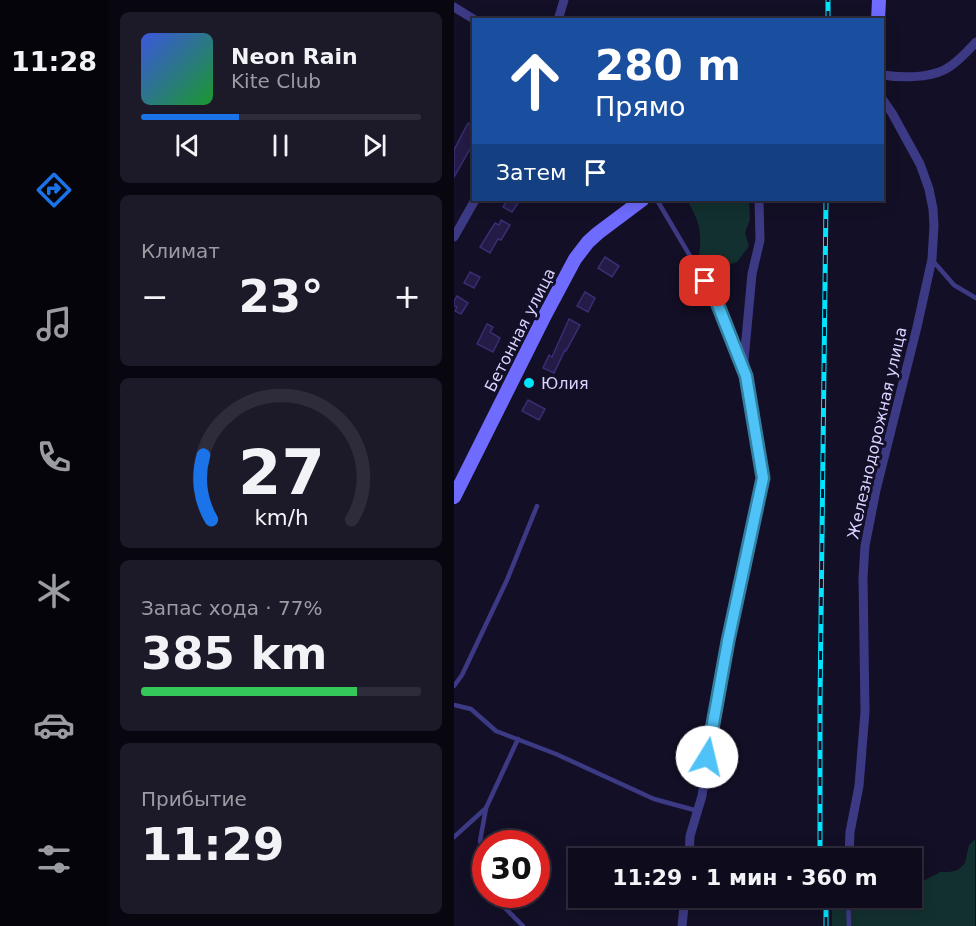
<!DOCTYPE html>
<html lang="ru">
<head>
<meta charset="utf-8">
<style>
	body { margin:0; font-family:"DejaVu Sans",sans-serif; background:#1c1929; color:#f1f3f6; height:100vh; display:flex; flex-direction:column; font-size:22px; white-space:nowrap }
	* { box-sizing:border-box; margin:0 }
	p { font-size:20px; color:#9b9ba3 }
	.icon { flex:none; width:33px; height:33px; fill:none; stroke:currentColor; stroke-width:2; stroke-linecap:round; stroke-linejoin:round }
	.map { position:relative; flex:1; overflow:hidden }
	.sheet { display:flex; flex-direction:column; gap:12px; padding:12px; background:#08060f; width:346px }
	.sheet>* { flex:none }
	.top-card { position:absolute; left:18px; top:18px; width:412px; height:183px; border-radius:0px; box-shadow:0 3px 15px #0003,0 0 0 2px #2e2b3b; background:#1a4fa0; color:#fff; overflow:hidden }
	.speed { position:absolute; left:18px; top:830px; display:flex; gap:12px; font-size:30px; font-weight:700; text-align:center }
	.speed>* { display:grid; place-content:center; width:78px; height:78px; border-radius:50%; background:#0e0b1c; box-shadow:0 3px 15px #0003,0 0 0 2px #2e2b3b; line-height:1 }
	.speed .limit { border:9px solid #d22; background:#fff; color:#111 }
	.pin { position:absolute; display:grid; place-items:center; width:51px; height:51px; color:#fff; margin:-26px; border-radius:12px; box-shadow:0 3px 9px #0006 }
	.me { position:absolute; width:66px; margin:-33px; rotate:9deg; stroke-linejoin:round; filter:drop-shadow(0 0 4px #0008) }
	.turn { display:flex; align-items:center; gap:21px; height:126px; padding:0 24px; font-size:27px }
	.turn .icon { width:78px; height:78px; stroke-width:2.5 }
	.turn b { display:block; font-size:42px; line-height:51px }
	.then { display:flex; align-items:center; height:57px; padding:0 24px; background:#0003; gap:12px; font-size:22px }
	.big { font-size:45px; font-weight:600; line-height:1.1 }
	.sheet .widget { flex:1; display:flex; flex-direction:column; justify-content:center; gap:9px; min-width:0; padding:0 21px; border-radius:9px; background:#1c1929 }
	.sheet .dial { align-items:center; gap:0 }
	.dial svg { height:156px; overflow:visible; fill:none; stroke:#2e2b3b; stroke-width:7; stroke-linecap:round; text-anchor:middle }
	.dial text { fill:#f1f3f6; stroke:none }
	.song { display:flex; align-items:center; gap:18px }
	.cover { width:72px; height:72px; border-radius:9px; background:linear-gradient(135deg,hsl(230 70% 55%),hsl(130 70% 35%)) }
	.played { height:6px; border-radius:3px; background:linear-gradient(90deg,#1a73e8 35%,#2e2b3b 35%) }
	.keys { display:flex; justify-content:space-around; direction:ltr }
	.heat { display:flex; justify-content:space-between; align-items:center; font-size:33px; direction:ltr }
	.charge { height:9px; border-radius:4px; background:linear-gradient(90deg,#34c759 77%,#2e2b3b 0) }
	.trip { position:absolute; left:114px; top:848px; width:354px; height:60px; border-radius:0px; background:#0e0b1c; box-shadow:0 3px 15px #0003,0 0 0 2px #2e2b3b; font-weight:600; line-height:60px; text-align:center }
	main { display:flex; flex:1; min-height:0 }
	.menu { display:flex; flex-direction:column; width:108px; justify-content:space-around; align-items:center; background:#06040b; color:#9b9ba3 }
	.menu .icon { width:42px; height:42px }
	.menu .active { color:#1a73e8 }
	.menu b { font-size:27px; color:#f1f3f6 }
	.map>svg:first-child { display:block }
</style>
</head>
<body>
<main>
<nav class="menu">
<b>11:28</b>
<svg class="icon active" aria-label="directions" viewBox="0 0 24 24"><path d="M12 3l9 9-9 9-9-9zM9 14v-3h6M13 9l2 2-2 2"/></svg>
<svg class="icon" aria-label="music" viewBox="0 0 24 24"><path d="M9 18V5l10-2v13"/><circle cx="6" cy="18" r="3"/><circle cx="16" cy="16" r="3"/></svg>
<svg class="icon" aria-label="phone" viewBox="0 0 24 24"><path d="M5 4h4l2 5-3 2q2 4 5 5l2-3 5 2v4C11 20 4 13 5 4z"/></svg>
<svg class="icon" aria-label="climate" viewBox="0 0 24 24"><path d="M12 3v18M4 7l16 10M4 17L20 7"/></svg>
<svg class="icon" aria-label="car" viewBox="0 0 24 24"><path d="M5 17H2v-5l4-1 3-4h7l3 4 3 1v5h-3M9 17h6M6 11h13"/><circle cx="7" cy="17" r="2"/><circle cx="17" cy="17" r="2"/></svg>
<svg class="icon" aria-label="filters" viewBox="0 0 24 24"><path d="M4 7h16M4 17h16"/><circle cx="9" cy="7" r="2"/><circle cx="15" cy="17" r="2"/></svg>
</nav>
<section class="sheet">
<div class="widget">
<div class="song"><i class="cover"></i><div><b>Neon Rain</b><p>Kite Club</p></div></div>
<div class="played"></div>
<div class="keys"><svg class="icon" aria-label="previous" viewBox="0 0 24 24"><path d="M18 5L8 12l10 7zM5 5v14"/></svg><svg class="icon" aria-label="pause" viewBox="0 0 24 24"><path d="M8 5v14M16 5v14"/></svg><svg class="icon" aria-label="next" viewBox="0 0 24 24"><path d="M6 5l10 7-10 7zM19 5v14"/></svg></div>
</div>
<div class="widget"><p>Климат</p>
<div class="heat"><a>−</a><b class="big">23°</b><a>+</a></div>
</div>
<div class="widget dial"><svg viewBox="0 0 100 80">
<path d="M14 69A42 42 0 1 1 86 69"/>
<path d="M14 69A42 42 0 0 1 10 36" stroke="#1a73e8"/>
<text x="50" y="56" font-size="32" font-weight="700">27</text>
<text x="50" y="72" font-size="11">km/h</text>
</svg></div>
<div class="widget"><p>Запас хода · 77%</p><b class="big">385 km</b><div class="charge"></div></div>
<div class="widget"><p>Прибытие</p><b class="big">11:29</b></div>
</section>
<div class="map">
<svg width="522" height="926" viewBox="0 0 522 926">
	<rect width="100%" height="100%" fill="#130f26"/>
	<g fill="#12302f">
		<path d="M233,200H295L296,219L291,233L295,246L283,262L256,270L245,257C248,230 246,223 233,200Z"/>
		<polygon points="521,839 521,926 378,926 378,897 458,897 458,895 464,898 464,888 469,881 486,872 495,872 504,870 511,863 515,845"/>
	</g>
	<g fill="#241b47" stroke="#3b2d73" stroke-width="1.5">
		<polygon points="14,123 20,127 20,142 0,177 0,150"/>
		<polygon points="53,200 66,200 58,212 49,207"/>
		<polygon points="47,220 56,225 47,240 44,239 36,253 26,247 41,223 45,225"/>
		<polygon points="151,257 165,266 158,277 144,268"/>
		<polygon points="16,272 26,277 20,288 10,283"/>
		<polygon points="131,292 141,298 134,312 123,306"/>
		<polygon points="3,296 14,303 7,314 1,311 3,307 0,306 0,301"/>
		<polygon points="115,319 126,325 112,351 111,350 100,373 89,368 95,355 98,357"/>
		<polygon points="33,324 39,327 36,332 46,338 39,352 23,344"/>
		<polygon points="74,400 91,409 85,420 68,411"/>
	</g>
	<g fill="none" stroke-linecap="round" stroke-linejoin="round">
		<g stroke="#3d3a85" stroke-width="4.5">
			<polyline points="203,200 262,300 288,365"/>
			<polyline points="479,261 500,285 522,298"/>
			<polyline points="0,686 8,675 53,580 83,506"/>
			<polyline points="0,705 17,709 42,731 102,754 200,799 244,811"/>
			<polyline points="0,837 32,808 64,739"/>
			<polyline points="32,857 26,841 32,808"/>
			<polyline points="45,894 49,906 69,926"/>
			<polyline points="394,897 395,926"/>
		</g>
		<g stroke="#3d3a85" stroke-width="9">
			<polyline points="0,7 21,20"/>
			<polyline points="104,20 110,0"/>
			<path d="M429,75C446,78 474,78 490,70C502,64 513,52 522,42"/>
			<polyline points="0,237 21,200"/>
			<polyline points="235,858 236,836 248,796 256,738 274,641 309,478 299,421 290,360 298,274 306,240 305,200"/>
			<polyline points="395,858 396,832 405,786 411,712 409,577 411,546 422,490 463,327 478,259 480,226 479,209 475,189 466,164 438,113 429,100"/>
			<polyline points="228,926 231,897"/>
		</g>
		<g stroke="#6f6bff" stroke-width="14">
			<polyline points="424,20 425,0"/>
			<polyline points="0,497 89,319 121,259 134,242 144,233 188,200"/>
		</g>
		<defs>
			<g id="rail">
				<polyline points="374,20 374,0"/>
				<polyline points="366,858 366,703 372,200"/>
				<polyline points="372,926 372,897"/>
			</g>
		</defs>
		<use href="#rail" stroke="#00e5ff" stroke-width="5"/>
		<use href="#rail" stroke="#130f26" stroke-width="3" stroke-dasharray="9" stroke-linecap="butt"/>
	</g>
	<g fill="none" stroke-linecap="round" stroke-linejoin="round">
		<defs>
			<polyline id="route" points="251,281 262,300 292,376 309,478 274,641 253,757"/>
		</defs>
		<use href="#route" stroke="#337fa1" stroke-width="15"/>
		<use href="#route" stroke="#4fc3f7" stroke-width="10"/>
	</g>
	<circle fill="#00e5ff" stroke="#130f26" stroke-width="2" cx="75" cy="383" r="6"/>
	<g text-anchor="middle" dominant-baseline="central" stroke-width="6" stroke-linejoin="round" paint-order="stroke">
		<g font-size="16" fill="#d9d4ff" stroke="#130f26">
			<text transform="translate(66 330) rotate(-63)">Бетонная улица</text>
			<text transform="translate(423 433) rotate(-77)">Железнодорожная улица</text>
		</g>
		<g font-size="16" fill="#d9d4ff" stroke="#130f26" text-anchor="start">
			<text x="87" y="383">Юлия</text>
		</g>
	</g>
</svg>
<div class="speed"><div class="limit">30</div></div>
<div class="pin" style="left:251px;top:281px;background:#d93025"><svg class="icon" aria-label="arrive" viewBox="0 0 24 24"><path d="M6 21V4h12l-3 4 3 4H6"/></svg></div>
<svg class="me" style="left:253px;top:757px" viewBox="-20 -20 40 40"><circle r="19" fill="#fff"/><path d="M0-13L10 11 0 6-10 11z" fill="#4fc3f7"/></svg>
<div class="trip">11:29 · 1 мин · 360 m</div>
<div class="top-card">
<div class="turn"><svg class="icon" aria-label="ahead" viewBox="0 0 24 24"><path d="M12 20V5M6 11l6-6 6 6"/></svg><div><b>280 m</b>Прямо</div></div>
<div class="then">Затем<svg class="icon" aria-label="arrive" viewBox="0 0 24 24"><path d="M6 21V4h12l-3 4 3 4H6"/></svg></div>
</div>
</div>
</main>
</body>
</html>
